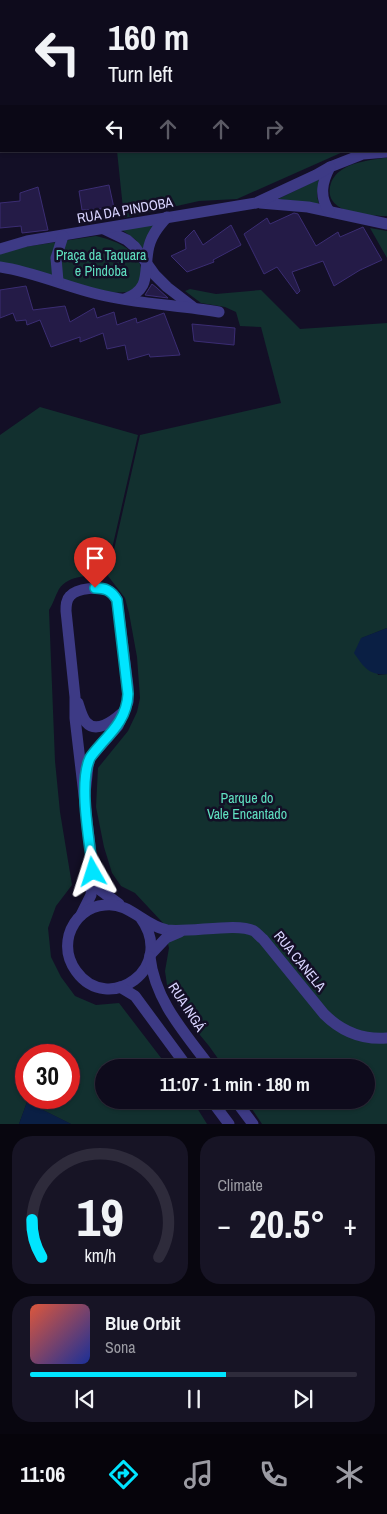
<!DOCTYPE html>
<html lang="en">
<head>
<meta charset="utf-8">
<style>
	body { margin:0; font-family:"Archivo Narrow",sans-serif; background:#171425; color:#f1f3f6; height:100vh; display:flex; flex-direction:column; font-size:19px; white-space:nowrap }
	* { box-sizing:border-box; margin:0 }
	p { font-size:16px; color:#9b9ba3 }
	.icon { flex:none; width:28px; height:28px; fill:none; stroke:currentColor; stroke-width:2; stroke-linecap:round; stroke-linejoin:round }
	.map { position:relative; height:1124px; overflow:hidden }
	.panel { display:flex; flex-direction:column; gap:12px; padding:12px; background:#08060f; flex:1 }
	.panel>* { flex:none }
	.banner { position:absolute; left:0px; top:0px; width:388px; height:152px; box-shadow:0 1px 4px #0004,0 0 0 1px #2e2b3b; background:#0e0b1c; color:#f1f3f6; overflow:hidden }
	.speed { position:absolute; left:15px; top:1044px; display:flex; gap:10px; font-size:25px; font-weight:700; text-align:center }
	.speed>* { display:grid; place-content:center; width:65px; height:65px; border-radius:50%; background:#0e0b1c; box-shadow:0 1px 4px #0004,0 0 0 1px #2e2b3b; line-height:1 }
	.speed .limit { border:8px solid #d22; background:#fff; color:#111 }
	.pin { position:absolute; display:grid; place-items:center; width:42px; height:42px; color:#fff; margin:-51px -21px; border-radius:50% 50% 50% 0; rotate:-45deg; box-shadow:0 0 5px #0007 }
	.pin .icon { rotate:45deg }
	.me { position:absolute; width:55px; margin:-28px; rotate:354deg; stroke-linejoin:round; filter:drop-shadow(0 0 4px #0008) }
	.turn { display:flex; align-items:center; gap:18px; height:105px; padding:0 25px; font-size:22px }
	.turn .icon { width:65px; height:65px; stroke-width:2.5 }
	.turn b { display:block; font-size:35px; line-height:42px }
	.lanes { display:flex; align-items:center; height:48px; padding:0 25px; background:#0003; justify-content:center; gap:25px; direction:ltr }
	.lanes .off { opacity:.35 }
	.big { font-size:38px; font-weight:700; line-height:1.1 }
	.panel .tile { flex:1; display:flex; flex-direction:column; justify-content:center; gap:8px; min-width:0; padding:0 18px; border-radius:20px; background:#171425 }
	.panel .dial { align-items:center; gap:0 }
	.dial svg { height:130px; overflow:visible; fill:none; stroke:#2e2b3b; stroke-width:7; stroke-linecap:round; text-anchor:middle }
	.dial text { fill:#f1f3f6; stroke:none }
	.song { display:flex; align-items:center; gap:15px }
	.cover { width:60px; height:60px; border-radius:8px; background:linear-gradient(135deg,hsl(10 70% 55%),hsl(230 70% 35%)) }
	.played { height:5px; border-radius:2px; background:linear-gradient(90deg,#00e5ff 60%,#2e2b3b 60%) }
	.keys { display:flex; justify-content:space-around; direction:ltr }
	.heat { display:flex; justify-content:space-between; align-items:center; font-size:28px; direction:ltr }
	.panel .tiles { flex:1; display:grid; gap:12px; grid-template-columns:1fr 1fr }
	.tile:last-child { grid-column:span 2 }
	.trip { position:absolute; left:95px; top:1059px; width:280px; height:50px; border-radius:25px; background:#0e0b1c; box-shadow:0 1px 4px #0004,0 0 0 1px #2e2b3b; font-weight:700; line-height:50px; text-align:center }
	.tab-bar { display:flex; height:80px; justify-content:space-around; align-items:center; background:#06040b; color:#9b9ba3 }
	.tab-bar .icon { width:35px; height:35px }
	.tab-bar .active { color:#00e5ff }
	.tab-bar b { font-size:22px; color:#f1f3f6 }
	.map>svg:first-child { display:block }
</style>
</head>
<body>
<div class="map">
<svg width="387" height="1124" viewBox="0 0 387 1124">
	<rect width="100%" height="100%" fill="#130f26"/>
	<g fill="#12302f" fill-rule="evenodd">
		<polygon points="117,151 345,151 237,199 199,201 124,218"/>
		<path d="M384,158H387V216C369,216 325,214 330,187C331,180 336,173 343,169C354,162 370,160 384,158Z"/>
		<polygon points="319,179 317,196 319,204 278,199"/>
		<polygon points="155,223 144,252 136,240 122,230"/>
		<polygon points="370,228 387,231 387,258"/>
		<path d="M96,236C113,240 137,248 141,268C142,273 141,279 141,284L128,292L110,293L0,265V254L24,247Z"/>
		<polygon points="190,289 216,294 261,290 300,329 387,323 387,628 362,638 378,675 387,674 387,1124 262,1124 246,1100 366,1100 366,1068 224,1067 209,1046 186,1018 167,985 165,971 169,948 163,923 135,893 121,886 112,873 104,847 96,807 98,768 128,731 137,712 140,698 137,657 129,613 125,598 108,576 140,435 281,403 261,327 240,326 236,312 225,307 201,303 185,291"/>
		<path d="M40,407L138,435L106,575C91,576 69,574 59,589C55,596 53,604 49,610L55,761L60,812L72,885L56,906L48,928L51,957L61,977L75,996L96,1005L119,1003L168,1067L104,1068V1100H192L207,1124H71L27,1102L19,1124H0V435ZM26,1055H69V1098H26Z"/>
	</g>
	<g fill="#0a1f44">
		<polygon points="194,0 387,0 387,8 386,1 186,1"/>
		<path d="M387,628V674C369,676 363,666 354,653L361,638Z"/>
		<polygon points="27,1102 71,1124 19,1124"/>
	</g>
	<g fill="#241b47" stroke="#3b2d73">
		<polygon points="109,185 114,208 82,210 79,191"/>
		<polygon points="38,187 48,230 22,233 21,226 0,228 0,203 20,201 20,193"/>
		<polygon points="294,213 298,214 316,246 338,232 340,237 363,227 382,260 360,270 334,286 323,261 292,272 300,291 297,294 277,267 264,274 244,234 267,218 270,224"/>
		<polygon points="231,225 241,245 213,260 214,262 187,272 171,256 186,249 185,239 194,230 203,245"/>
		<polygon points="152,284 157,288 168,298 145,295"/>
		<polygon points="26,286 33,310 65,306 70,322 94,308 97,318 114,312 117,325 136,318 137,323 164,313 180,355 150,357 149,354 128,360 125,345 107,349 103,333 80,342 80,337 51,347 40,320 27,325 26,320 16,321 13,313 0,318 0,290"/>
		<polygon points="192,324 235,328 234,345 194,341"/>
	</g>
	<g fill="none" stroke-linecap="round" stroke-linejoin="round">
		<g stroke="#3d3a85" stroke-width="11">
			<polyline points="260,203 308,207 387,224"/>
			<path d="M329,211C319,196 322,182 330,167L363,154L387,152"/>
			<polyline points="104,229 127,240 135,247 155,275 167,287 193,307"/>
			<polyline points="0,249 27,241 256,203 316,175 330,167"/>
			<path d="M0,267C34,272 64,286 97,294C137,304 178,305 219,312"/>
			<polyline points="58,281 56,258 63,236"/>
			<path d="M125,299C151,289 144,273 148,251C150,237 158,227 167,217"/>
			<path d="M78,703C80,709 82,717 86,722C96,734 113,721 122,713"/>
			<polyline points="94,876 100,890 119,904"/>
			<path d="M81,915L91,895L93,872L75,718V697L66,611C66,605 66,600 70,596C77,588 100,586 109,591C113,593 115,596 117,600L128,686V702L118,726L90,758L88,766L85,794"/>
			<path d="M140,917C178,968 108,1016 76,971C68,960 66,947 69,935C74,918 88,906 105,905C130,902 144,926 167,930C190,933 238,922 254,931C257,933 260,937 263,939L324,1014C342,1032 362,1040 387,1038"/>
			<polyline points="150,955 166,938 180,932"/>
			<path d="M150,957C155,1001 185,1033 211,1068"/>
			<polyline points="120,987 135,996 188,1068"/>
			<polyline points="211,1100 229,1124"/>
			<polyline points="235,1100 253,1124"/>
		</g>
	</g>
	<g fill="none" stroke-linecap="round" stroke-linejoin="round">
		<defs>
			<path id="route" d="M93,872C90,844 78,783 90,758C93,753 98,748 102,743C116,728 127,715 128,694L117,600C111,590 105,588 95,588"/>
		</defs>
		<use href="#route" stroke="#0095a6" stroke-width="12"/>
		<use href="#route" stroke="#00e5ff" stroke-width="9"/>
	</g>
	<g text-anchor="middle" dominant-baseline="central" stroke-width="5" stroke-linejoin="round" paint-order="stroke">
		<g font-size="14" fill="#d9d4ff" stroke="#130f26">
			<text transform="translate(125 210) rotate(-10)">RUA DA PINDOBA</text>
			<text transform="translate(300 961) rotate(51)">RUA CANELA</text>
			<text transform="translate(187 1007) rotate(57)">RUA INGÁ</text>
		</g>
		<g font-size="14" fill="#5fe0c0" stroke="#130f26">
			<text x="101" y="255">Praça da Taquara<tspan x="101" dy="16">e Pindoba</tspan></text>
			<text x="247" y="798">Parque do<tspan x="247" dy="16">Vale Encantado</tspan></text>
		</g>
	</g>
</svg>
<div class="speed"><div class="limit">30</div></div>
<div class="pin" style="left:95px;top:588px;background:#d93025"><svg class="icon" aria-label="arrive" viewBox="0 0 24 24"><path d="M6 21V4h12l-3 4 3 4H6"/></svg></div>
<svg class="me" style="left:93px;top:872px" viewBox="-20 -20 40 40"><path d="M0-17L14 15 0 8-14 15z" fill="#00e5ff" stroke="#fff" stroke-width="4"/></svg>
<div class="trip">11:07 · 1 min · 180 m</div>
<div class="banner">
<div class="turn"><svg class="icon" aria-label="left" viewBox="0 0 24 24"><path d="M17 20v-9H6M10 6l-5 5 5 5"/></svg><div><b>160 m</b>Turn left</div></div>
<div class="lanes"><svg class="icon" aria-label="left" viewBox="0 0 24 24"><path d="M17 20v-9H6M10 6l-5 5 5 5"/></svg><svg class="icon off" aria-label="ahead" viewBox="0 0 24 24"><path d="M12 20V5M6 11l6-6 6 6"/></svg><svg class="icon off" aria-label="ahead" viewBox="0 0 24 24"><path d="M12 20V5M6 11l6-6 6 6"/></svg><svg class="icon off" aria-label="right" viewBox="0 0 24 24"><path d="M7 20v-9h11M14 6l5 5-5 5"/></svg></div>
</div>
</div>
<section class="panel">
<div class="tiles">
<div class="tile dial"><svg viewBox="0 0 100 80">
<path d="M14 69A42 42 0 1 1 86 69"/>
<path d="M14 69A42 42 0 0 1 8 46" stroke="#00e5ff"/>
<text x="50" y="56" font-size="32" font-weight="700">19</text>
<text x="50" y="72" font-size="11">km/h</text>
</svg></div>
<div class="tile"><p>Climate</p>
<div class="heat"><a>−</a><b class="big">20.5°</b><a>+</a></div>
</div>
<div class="tile">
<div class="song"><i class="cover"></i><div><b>Blue Orbit</b><p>Sona</p></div></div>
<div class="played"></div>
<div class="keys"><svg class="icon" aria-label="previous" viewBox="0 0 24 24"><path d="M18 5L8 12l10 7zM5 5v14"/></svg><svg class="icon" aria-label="pause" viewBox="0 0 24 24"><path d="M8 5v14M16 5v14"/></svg><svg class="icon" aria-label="next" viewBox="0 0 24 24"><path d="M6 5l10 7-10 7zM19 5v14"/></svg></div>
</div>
</div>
</section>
<nav class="tab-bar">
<b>11:06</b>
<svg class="icon active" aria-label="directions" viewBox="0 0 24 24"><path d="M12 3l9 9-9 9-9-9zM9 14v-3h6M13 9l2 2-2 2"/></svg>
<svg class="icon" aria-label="music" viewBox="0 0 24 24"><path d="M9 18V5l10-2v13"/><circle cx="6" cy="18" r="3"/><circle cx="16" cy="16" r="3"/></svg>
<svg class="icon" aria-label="phone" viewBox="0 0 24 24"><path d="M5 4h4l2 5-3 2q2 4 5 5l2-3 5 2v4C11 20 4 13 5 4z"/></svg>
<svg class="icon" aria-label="climate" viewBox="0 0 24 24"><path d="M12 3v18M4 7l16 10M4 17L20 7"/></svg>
</nav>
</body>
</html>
